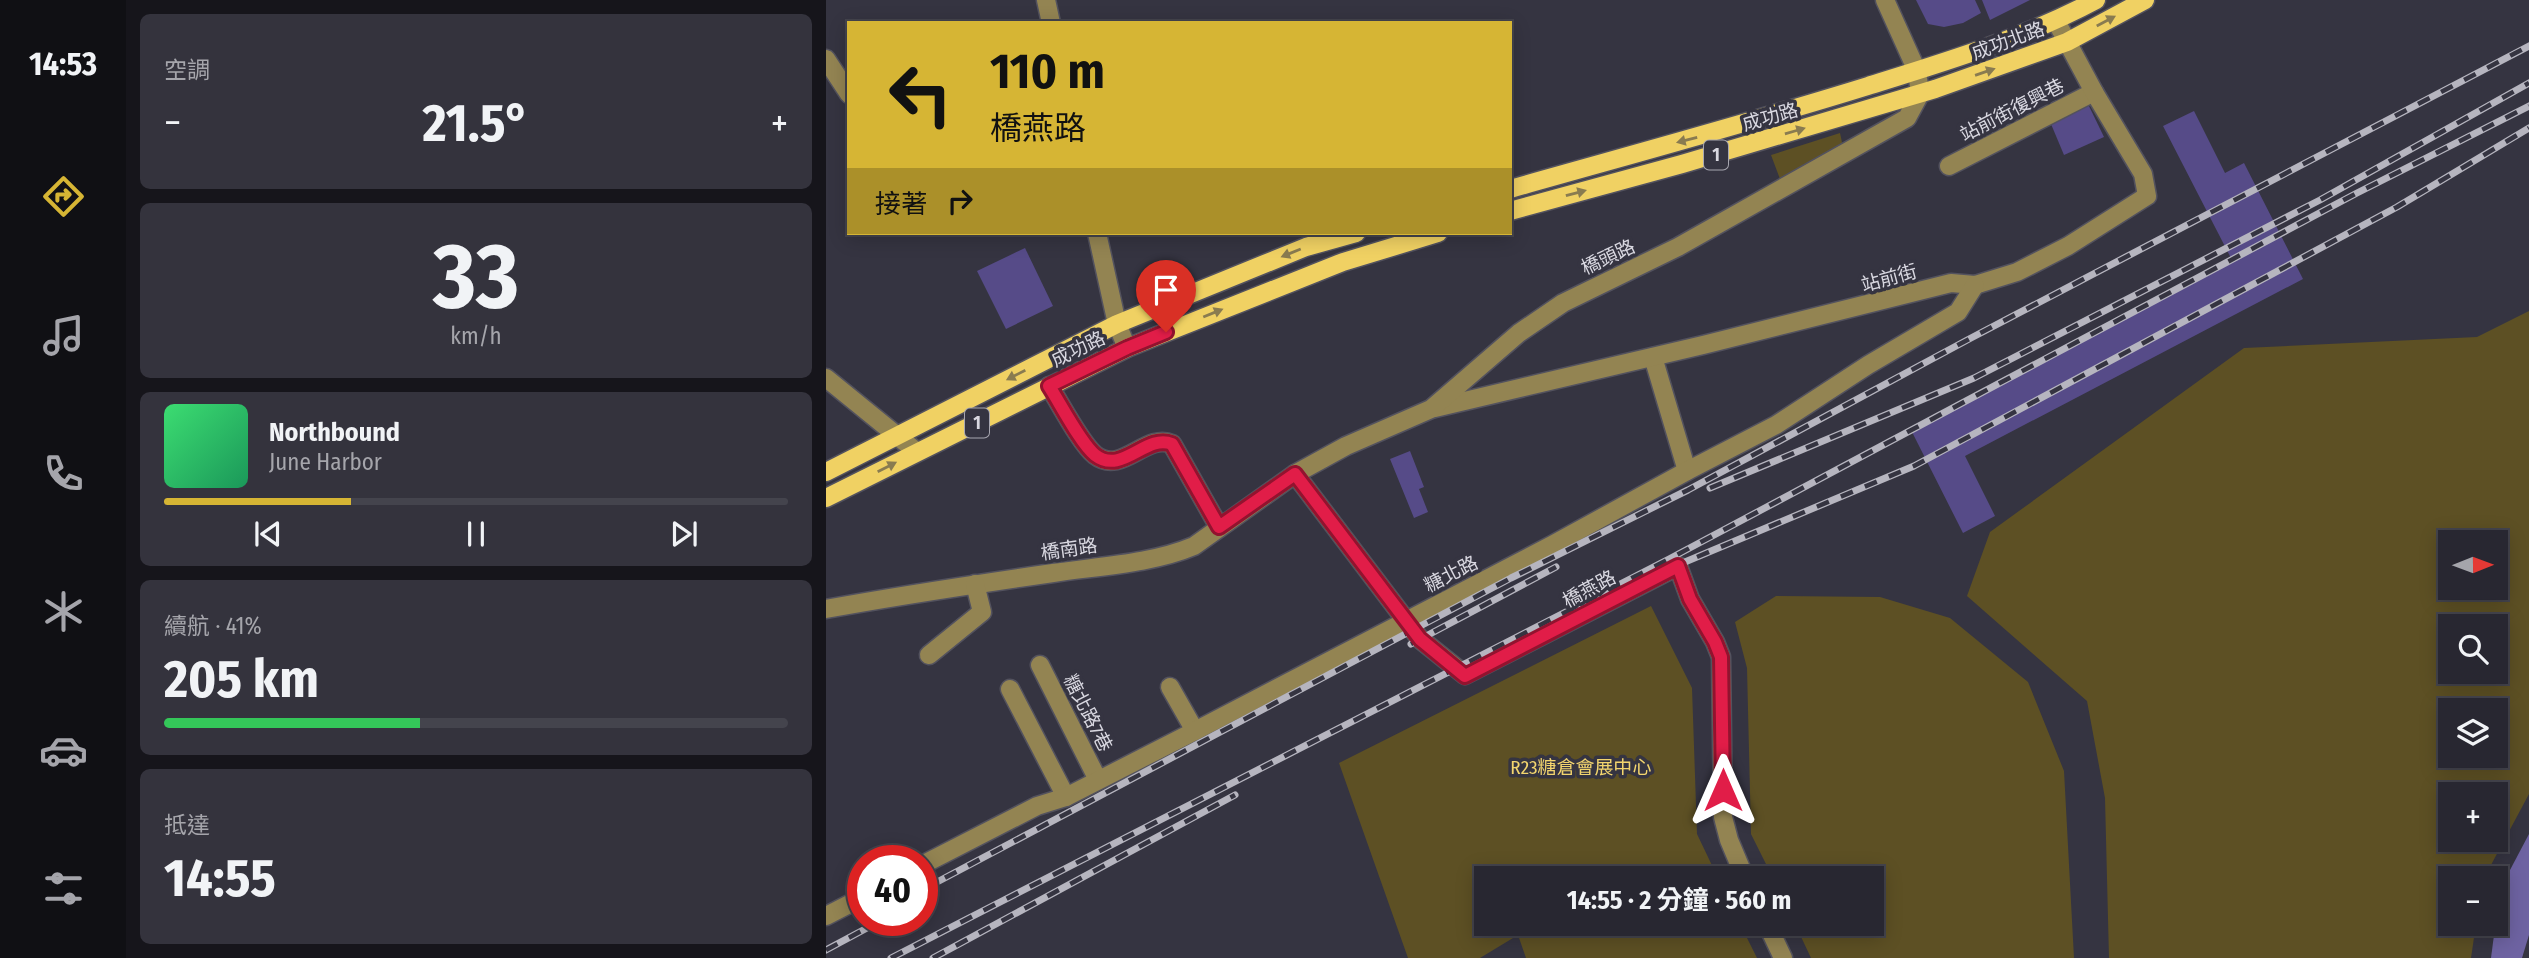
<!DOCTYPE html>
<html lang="zh-TW">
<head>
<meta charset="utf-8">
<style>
	body { margin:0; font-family:"Fira Sans Condensed","Noto Sans TC",sans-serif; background:#34333d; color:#f1f3f6; height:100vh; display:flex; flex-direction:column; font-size:26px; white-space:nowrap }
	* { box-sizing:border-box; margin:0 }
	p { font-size:23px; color:#a5a5ab }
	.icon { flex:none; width:38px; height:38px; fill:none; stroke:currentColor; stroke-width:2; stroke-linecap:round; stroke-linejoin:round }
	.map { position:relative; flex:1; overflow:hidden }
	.sheet { display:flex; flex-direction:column; gap:14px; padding:14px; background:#16151b; width:700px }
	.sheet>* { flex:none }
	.hud { position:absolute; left:21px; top:21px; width:665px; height:214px; border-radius:0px; box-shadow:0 4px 18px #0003,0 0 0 2px #44444d; background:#d6b534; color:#111; overflow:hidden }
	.needle { width:46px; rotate:89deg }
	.controls { position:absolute; left:1612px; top:530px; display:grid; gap:14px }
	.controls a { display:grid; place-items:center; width:70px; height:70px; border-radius:0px; background:#282731; box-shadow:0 4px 18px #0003,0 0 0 2px #44444d; font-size:35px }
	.speed { position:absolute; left:21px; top:845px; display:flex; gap:14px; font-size:35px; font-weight:700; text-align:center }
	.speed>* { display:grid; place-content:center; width:91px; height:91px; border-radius:50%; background:#282731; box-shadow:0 4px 18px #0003,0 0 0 2px #44444d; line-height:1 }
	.speed .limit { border:10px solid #d22; background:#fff; color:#111 }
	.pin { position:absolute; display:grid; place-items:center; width:60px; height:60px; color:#fff; margin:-72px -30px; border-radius:50% 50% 50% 0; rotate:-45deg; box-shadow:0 0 7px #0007 }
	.pin .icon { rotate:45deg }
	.me { position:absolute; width:77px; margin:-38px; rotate:0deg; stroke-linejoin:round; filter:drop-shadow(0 0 5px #0008) }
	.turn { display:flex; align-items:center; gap:24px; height:147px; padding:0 28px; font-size:32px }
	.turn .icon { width:91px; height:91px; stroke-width:2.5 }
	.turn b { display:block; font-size:49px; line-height:60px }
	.then { display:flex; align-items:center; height:66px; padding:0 28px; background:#0003; gap:14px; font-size:26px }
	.big { font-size:52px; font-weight:700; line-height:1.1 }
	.sheet .tile { flex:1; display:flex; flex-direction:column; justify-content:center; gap:10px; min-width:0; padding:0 24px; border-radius:10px; background:#34333d }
	.sheet .dial { align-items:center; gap:0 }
	.dial b { font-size:91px; line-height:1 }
	.song { display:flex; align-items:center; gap:21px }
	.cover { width:84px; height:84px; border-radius:10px; background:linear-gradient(135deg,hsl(140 70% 55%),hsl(150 70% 35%)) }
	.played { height:7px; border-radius:4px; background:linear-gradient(90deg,#d6b534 30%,#44444d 30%) }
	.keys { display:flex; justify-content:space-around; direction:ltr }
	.heat { display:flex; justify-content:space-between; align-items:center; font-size:38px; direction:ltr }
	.charge { height:10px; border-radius:5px; background:linear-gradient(90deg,#34c759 41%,#44444d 0) }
	.trip { position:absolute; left:648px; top:866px; width:410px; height:70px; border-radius:0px; background:#282731; box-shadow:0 4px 18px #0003,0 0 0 2px #44444d; font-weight:700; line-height:70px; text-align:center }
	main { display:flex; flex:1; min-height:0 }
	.dock { display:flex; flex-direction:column; width:126px; justify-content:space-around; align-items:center; background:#101014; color:#a5a5ab }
	.dock .icon { width:49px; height:49px }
	.dock .active { color:#d6b534 }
	.dock b { font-size:32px; color:#f1f3f6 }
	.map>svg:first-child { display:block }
</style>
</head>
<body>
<main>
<nav class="dock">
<b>14:53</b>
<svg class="icon active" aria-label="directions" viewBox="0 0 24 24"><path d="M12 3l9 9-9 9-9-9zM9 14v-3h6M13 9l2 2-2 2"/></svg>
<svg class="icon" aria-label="music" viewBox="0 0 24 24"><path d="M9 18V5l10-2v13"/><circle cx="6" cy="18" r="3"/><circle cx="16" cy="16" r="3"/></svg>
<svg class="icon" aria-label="phone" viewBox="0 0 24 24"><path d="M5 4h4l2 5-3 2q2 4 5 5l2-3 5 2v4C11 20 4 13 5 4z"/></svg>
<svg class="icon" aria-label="climate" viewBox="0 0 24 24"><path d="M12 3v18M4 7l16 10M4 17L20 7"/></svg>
<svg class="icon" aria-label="car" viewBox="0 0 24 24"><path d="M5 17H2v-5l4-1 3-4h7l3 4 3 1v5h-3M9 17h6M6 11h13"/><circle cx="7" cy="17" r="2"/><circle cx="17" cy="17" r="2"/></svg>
<svg class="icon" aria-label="filters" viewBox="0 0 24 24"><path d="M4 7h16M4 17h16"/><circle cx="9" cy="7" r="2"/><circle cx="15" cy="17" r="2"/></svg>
</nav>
<section class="sheet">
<div class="tile"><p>空調</p>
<div class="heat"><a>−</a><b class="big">21.5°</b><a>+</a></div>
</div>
<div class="tile dial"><b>33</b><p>km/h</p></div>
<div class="tile">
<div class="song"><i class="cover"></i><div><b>Northbound</b><p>June Harbor</p></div></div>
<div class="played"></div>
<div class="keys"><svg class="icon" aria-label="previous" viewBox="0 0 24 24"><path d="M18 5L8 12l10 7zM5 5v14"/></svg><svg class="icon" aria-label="pause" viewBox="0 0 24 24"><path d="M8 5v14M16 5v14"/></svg><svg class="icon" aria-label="next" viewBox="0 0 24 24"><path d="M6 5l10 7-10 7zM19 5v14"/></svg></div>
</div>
<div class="tile"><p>續航 · 41%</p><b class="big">205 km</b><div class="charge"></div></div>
<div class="tile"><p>抵達</p><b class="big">14:55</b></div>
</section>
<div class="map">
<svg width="1703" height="958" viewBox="0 0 1703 958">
	<rect width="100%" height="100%" fill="#353441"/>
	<g fill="#5d5024" fill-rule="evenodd">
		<polygon points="1014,133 1017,147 954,179 945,155"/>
		<path d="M1703,311V794L1658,878H1624V924H1650L1645,958H1283L1279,798L1261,701L1141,596L1164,532L1418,348L1651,337ZM1624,542H1670V588H1624ZM1624,626H1670V672H1624ZM1624,710H1670V756H1624ZM1624,794H1670V840H1624Z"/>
		<polygon points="950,596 1054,597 1124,618 1202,682 1238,771 1248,958 985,958 969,924 1045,924 1045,878 947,878 925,834 921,668 909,622"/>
		<polygon points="825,606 866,688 871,834 892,878 660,878 660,924 914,924 931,958 700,958 692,935 654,958 582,958 513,763"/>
	</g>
	<polygon fill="#6e63a2" points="1703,834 1703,935 1696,958 1665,958 1674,889"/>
	<g fill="#564b88">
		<polygon points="1090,0 1149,0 1155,13 1137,23 1118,27 1102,24"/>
		<polygon points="1156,0 1204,0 1164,20"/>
		<polygon points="1262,104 1278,137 1238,155 1225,124"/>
		<polygon points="1368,111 1399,173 1418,163 1477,279 1139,456 1169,516 1137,533 1085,430 1407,262 1337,126"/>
		<polygon points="199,248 227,306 180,329 151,271"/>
		<polygon points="584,451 598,487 593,489 602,512 588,518 564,459"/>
	</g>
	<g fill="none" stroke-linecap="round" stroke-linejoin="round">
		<defs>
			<g id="minor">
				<polyline points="220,0 225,23"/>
				<polyline points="0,59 23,94"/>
				<polyline points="1123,166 1268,92"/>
				<polyline points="271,233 291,324 301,348"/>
				<polyline points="827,357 861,471"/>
				<polyline points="0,378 91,452"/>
				<path d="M223,386C234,403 255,444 269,455C296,476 320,432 346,444L393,527"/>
				<polyline points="609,408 877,345 1125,283 1149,285 1191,272 1242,246 1321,196 1317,174 1268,92 1230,21"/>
				<polyline points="469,474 594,639 639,675 852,566 864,599 889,642 895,657 897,817 903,840 919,878"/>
				<path d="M0,609C76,595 151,584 227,573C273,566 325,564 368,546L469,474L520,446L605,409L693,333L737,303L852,247L1081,118L1094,94L1091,71L1059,0"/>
				<polyline points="103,655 156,612 149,584"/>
				<polyline points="214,665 272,780"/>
				<polyline points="344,687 369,731"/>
				<polyline points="184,689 240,797"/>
				<polyline points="96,865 211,806 240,797 369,731 726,545 861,471 950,425 1042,365 1132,312 1149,285"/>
				<polyline points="0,916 37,897"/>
				<polyline points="941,924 957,958"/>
			</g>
			<g id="major">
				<path d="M684,189C804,155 923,123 1042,86C1119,62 1199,38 1270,0"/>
				<polyline points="684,211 856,164 1109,89 1241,42 1319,0"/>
				<polyline points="0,472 291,324 480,247 530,233"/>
				<polyline points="0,498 301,348 517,262 612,233"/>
			</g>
		</defs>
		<use href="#minor" stroke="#53525e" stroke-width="21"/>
		<use href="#major" stroke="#53525e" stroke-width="21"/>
		<use href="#minor" stroke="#938452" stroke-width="18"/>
		<use href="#major" stroke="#f0d163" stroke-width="18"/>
		<defs>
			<g id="rail">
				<polyline points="884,488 1148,378 1494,200 1703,83"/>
				<polyline points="847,567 1088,466 1571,207 1703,128"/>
				<polyline points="585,644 730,567"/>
				<polyline points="96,890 685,578 862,490 1145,338 1703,46"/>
				<polyline points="0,950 56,920"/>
				<polyline points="65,958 843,559 1531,193 1703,106"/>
				<polyline points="107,958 409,795"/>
			</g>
		</defs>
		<use href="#rail" stroke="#b6b5bf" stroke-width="7"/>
		<use href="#rail" stroke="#353441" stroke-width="4.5" stroke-dasharray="13" stroke-linecap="butt"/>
	</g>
	<defs><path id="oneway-solid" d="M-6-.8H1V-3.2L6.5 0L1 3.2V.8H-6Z" transform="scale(1.75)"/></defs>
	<g fill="#897b50">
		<use href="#oneway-solid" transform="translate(1280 21) rotate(-28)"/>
		<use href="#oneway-solid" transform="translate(1159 72) rotate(-19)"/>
		<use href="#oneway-solid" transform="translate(969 131) rotate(-16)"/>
		<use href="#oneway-solid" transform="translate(861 140) rotate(166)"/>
		<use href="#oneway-solid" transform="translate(750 193) rotate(-15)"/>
		<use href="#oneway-solid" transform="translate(465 253) rotate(158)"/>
		<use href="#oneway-solid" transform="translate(387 313) rotate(-22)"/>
		<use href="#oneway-solid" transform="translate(190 375) rotate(153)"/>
		<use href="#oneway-solid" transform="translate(61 467) rotate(-27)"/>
	</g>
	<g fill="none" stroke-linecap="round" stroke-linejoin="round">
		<defs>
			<path id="route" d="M340,332L301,348L223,386C234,403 255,444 269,455C296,476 320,433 346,444L393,527L469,474L594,639L639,676L852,566L864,599L889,642L895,657L897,790"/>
		</defs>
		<use href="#route" stroke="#92132f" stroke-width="18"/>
		<use href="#route" stroke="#e11d48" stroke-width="12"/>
	</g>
	<g text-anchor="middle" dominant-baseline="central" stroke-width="7" stroke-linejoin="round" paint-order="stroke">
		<g fill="#353441" stroke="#a8a7b1" stroke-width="2">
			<rect x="878" y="140.5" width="24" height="29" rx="5"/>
			<rect x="139" y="408.5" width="24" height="29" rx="5"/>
		</g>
		<g font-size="18" font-weight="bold" fill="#d9d8e1">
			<text x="890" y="155">1</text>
			<text x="151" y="423">1</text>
		</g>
		<g font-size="19" fill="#d9d8e1" stroke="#353441">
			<text transform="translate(1182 41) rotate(-20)">成功北路</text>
			<text transform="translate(1186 110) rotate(-27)">站前街復興巷</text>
			<text transform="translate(944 117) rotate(-16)">成功路</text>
			<text transform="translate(782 257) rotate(-25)">橋頭路</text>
			<text transform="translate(1063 278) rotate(-15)">站前街</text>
			<text transform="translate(252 349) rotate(-26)">成功路</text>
			<text transform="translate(243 549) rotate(-8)">橋南路</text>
			<text transform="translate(625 574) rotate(-27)">糖北路</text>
			<text transform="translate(763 589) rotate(-28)">橋燕路</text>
			<text transform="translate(262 713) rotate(63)">糖北路7巷</text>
		</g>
		<g font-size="19" fill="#f3d56e" stroke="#353441">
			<text x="755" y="767">R23糖倉會展中心</text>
		</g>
	</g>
</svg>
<div class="controls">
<a><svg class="needle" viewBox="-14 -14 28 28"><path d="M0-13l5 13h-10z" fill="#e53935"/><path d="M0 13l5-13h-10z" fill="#a5a5ab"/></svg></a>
<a><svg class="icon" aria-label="search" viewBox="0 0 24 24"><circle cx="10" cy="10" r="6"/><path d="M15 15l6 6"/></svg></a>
<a><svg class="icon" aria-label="layers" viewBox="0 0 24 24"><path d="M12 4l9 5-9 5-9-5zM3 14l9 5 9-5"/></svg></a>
<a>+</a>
<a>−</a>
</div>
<div class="speed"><div class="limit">40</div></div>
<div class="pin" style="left:340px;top:332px;background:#d93025"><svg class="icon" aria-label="arrive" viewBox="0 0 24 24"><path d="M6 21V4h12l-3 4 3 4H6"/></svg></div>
<svg class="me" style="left:897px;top:790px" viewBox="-20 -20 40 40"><path d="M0-17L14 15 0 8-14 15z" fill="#e11d48" stroke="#fff" stroke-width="4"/></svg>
<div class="trip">14:55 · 2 分鐘 · 560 m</div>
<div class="hud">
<div class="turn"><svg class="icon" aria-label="left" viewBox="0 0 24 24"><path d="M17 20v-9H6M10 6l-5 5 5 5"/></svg><div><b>110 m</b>橋燕路</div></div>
<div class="then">接著<svg class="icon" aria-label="right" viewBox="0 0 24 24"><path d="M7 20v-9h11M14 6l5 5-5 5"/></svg></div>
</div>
</div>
</main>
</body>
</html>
